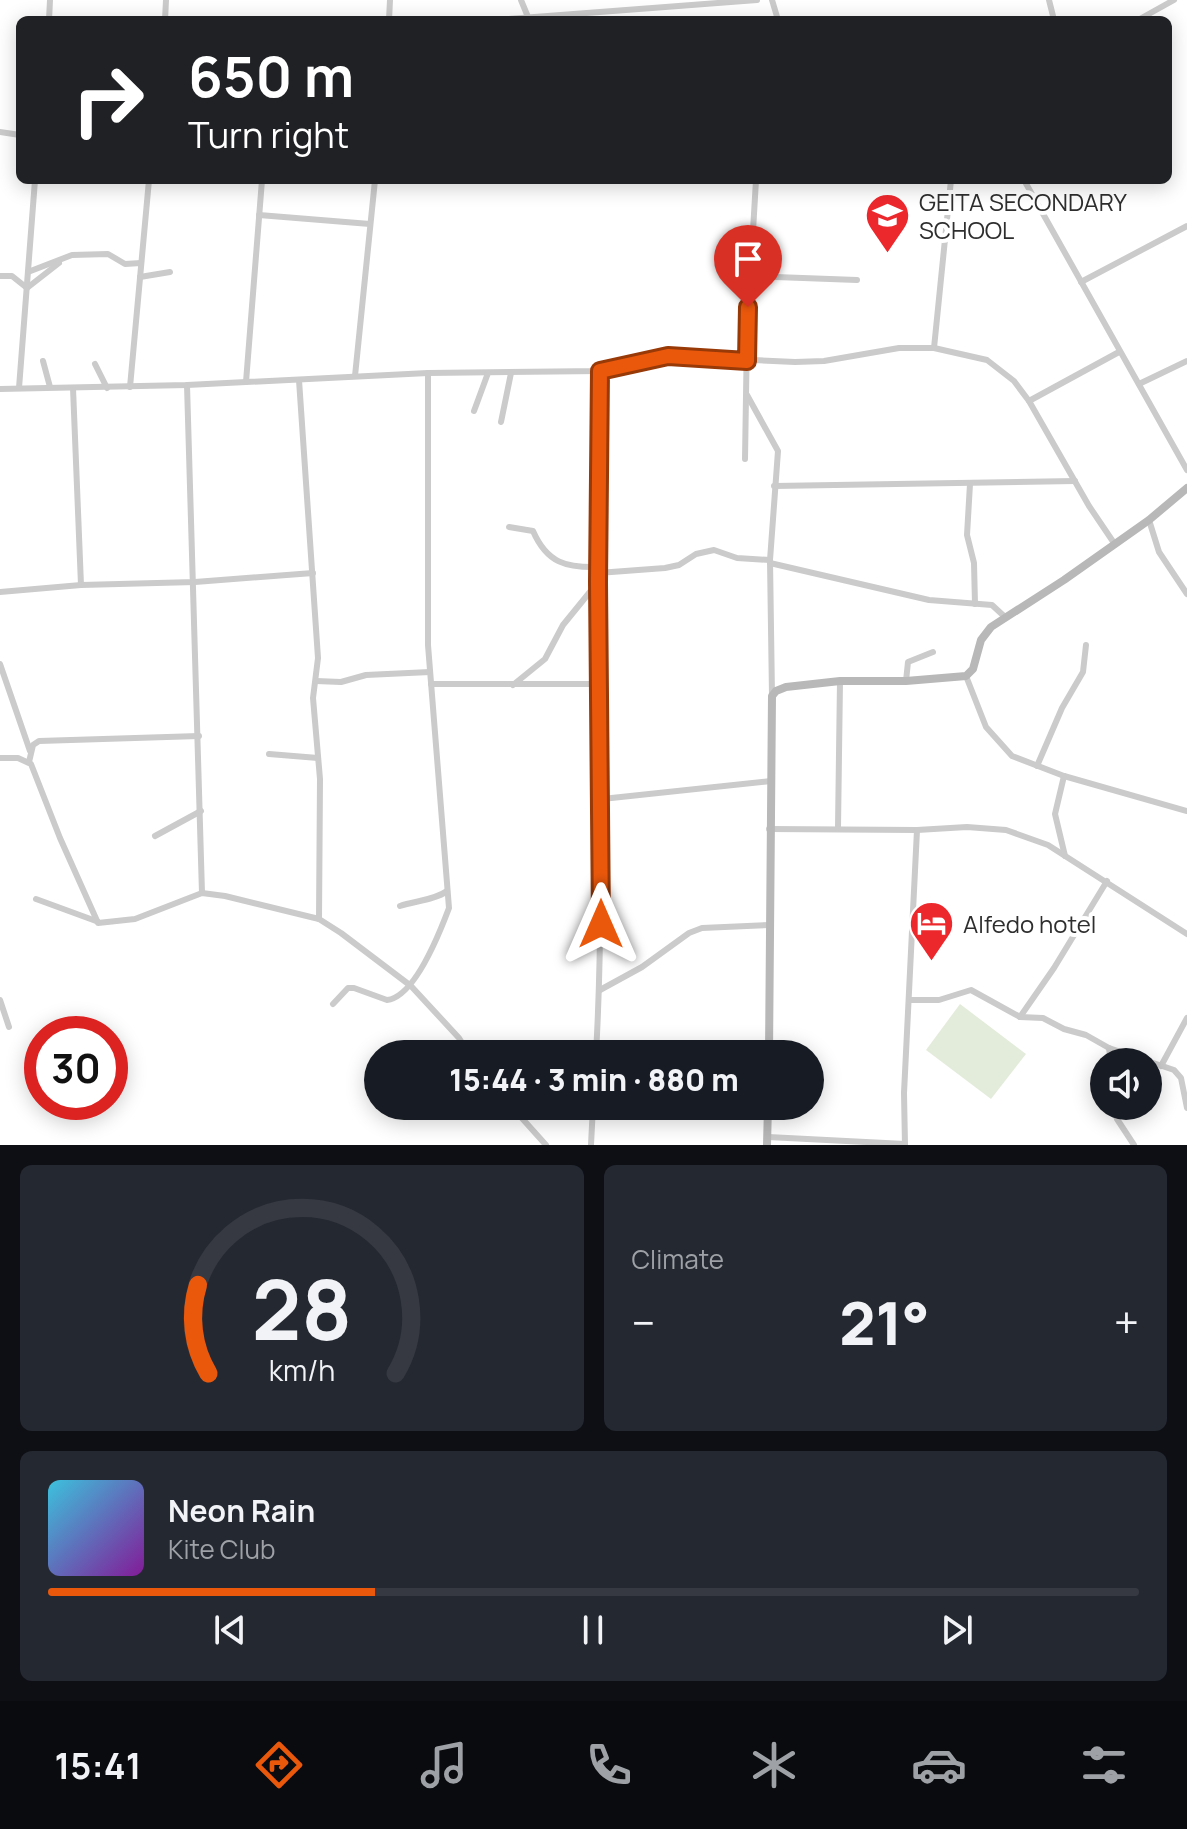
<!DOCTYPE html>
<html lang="en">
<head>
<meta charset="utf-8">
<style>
	body { margin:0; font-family:Manrope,sans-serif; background:#242831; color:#f1f3f6; height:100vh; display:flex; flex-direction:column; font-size:30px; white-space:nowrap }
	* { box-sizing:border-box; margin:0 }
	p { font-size:26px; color:#9ea1a6 }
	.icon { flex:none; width:44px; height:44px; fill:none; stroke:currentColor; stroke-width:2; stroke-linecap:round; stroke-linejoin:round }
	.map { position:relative; height:1145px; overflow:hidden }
	.details { display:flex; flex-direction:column; gap:20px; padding:20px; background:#0d0f14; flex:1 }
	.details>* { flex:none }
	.guide { position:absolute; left:16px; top:16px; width:1156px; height:168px; border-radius:12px; box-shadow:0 4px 20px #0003; background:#202124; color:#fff; overflow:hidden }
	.buttons { position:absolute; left:1090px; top:1048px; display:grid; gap:16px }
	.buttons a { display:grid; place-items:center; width:72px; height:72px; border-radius:50%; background:#171b24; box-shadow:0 4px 20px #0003; font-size:40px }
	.speed { position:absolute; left:24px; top:1016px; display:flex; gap:16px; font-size:40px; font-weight:700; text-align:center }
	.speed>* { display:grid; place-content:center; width:104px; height:104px; border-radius:50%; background:#171b24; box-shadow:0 4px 20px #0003; line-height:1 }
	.speed .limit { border:12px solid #d22; background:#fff; color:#111 }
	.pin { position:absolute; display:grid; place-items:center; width:68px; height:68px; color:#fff; margin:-82px -34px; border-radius:50% 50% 50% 0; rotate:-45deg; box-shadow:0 0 8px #0007 }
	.pin .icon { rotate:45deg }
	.me { position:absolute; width:88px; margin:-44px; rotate:0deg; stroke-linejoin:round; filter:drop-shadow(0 0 6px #0008) }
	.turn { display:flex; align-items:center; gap:28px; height:168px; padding:0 40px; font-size:36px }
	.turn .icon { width:104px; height:104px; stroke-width:2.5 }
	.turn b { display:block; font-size:56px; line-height:68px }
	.big { font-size:60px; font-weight:800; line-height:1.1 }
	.details .tile { flex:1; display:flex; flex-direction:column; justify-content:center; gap:12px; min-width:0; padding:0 28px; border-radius:12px; background:#242831 }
	.details .dial { align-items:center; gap:0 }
	.dial svg { height:208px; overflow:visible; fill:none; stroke:#363941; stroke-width:7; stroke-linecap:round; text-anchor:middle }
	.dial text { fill:#f1f3f6; stroke:none }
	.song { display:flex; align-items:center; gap:24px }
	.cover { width:96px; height:96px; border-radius:12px; background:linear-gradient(135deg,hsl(190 70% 55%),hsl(290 70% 35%)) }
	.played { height:8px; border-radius:4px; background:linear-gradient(90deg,#ea580c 30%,#363941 30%) }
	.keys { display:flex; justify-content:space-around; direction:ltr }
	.heat { display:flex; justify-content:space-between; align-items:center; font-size:44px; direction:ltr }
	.details .tiles { flex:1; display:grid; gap:20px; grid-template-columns:1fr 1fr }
	.tile:last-child { grid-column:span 2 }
	.trip { position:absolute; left:364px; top:1040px; width:460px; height:80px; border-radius:40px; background:#171b24; box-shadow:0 4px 20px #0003; font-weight:800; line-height:80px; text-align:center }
	.tabs { display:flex; height:128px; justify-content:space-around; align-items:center; background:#090b0e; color:#9ea1a6 }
	.tabs .icon { width:56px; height:56px }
	.tabs .on { color:#ea580c }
	.tabs b { font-size:36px; color:#f1f3f6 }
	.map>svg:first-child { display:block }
</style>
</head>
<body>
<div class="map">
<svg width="1187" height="1145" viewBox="0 0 1187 1145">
	<rect width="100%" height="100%" fill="#fff"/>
	<polygon fill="#e3ecdb" points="960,1004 1026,1054 991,1099 926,1050"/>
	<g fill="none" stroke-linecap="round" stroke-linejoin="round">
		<g stroke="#cbcbcb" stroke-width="6">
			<polyline points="521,0 528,17"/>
			<polyline points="772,0 778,20"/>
			<polyline points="1049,0 1054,20"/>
			<polyline points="49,20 50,0"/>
			<polyline points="165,20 166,0"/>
			<polyline points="389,20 390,0"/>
			<polyline points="495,20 757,0"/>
			<polyline points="1138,20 1174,0"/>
			<polyline points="0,132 20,135"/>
			<polyline points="1024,180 1187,470"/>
			<polyline points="259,215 370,224"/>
			<polyline points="28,272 72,255 108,254 125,264 141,263"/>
			<polyline points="0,276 12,276 27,288 59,263"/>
			<polyline points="750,276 857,280"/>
			<polyline points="140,277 170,272"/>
			<polyline points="1081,282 1187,226"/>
			<polyline points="934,348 951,180"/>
			<polyline points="43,361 50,387"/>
			<polyline points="95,364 107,388"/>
			<polyline points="355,376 375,180"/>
			<polyline points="299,380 318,658 313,698 320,779 319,919"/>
			<polyline points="246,382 262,180"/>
			<polyline points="1139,384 1187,361"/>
			<polyline points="187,385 202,893"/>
			<polyline points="130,387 149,180"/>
			<polyline points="19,388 35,180"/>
			<polyline points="73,388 81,585"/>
			<polyline points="0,389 187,385 428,373 600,371 668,356 795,362 824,361 899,348 934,348 987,360 1014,381 1029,401 1089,506 1114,543"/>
			<polyline points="747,395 778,451 770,560 772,696"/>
			<polyline points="1029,401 1119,352"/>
			<polyline points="474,411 488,373"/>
			<polyline points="501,422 511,373"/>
			<polyline points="745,459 747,333 756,180"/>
			<polyline points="970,484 967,535 974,563 975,604"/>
			<polyline points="774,486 1075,481"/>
			<polyline points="1149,520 1159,552 1187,594"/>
			<path d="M509,527L533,531C547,563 566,568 599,567"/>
			<polyline points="770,563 929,600 992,605 1005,617"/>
			<polyline points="598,573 665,568 679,565 696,554 714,550 737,558 770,560"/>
			<polyline points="0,592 81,585 195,582 313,573"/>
			<polyline points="0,664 30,751"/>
			<polyline points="966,676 986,727 1012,756 1064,776 1187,811"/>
			<polyline points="316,681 341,682 366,675 430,672"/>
			<polyline points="906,681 908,662 933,652"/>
			<polyline points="431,684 599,684"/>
			<polyline points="513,685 545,659 563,625 598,582"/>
			<polyline points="269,754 318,758"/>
			<polyline points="0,758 18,758 31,764 60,838 98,923 135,919 202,893 225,896 319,919 341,933 411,986 459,1038 469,1054"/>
			<polyline points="29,762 33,745 39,741 199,736"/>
			<polyline points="1037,766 1062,708 1083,672 1086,645"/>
			<polyline points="1064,776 1055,814 1065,856"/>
			<polyline points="602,799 771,781"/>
			<polyline points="838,828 840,681"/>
			<polyline points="769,829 917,830 967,827 1006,830 1048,845 1187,934"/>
			<polyline points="155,836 201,811"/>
			<polyline points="36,899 96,921"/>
			<path d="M400,906C415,901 435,900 447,891"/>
			<polyline points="600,990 642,967 689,933 702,928 770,925"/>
			<polyline points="0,1000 9,1027"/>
			<polyline points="909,1000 939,1000 971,990 1020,1017 1054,968 1107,881"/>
			<path d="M333,1004L348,988H354L387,1000C415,997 440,932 449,908L428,645V373"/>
			<polyline points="1020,1017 1043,1018 1064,1029 1086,1035 1109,1048 1174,1070 1181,1078 1187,1108"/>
			<polyline points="1109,1048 1111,1062"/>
			<path d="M596,1054C603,930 600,806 599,682C598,579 601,475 600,371"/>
			<polyline points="1161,1066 1187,1018"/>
			<polyline points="511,1106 546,1145"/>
			<polyline points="1113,1106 1117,1119 1134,1145"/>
			<polyline points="768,1137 905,1144"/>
			<polyline points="591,1145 593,1106"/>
			<polyline points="905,1145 904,1093 917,830"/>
		</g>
		<g stroke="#b8b8b8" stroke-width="8">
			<polyline points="769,1054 772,696 776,691 786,687 840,681 906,681 966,676 973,669 981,640 991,627 1064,580 1149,520 1187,488"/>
			<polyline points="767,1145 768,1106"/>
		</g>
	</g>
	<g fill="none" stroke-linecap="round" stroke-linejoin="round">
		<defs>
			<polyline id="route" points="601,924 598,582 600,371 668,356 747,361 748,307"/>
		</defs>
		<use href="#route" stroke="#983908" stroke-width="20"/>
		<use href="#route" stroke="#ea580c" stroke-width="14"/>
	</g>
	<defs>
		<symbol id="school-pin" viewBox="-11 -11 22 30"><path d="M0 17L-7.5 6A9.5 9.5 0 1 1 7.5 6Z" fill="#ed282d" stroke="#fff"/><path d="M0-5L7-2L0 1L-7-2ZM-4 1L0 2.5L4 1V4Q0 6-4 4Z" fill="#fff"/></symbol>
		<symbol id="hotel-pin" viewBox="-11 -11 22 30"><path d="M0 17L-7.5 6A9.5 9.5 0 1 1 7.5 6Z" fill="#ed282d" stroke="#fff"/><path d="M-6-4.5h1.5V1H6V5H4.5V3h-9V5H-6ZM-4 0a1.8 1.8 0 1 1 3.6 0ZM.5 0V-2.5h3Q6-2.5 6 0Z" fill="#fff"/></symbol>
	</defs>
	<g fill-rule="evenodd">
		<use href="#school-pin" x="862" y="190" width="51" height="69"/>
		<use href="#hotel-pin" x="906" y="898" width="51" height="69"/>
	</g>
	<g text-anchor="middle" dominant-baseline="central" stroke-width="8" stroke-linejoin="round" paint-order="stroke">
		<g font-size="24" fill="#2e2e2e" stroke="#fff" text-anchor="start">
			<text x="919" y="201">GEITA SECONDARY<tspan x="919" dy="28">SCHOOL</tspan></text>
			<text x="963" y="923">Alfedo hotel</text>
		</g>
	</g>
</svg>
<div class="buttons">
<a><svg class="icon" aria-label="sound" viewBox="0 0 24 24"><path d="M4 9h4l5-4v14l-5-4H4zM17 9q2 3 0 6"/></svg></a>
</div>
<div class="speed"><div class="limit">30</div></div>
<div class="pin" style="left:748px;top:307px;background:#d93025"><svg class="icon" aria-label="arrive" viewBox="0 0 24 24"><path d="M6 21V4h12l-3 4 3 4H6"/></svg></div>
<svg class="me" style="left:601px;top:924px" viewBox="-20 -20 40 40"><path d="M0-17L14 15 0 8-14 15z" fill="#ea580c" stroke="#fff" stroke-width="4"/></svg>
<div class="trip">15:44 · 3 min · 880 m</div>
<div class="guide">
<div class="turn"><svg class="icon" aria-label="right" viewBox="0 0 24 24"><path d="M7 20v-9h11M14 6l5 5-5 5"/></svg><div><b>650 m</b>Turn right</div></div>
</div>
</div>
<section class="details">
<div class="tiles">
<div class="tile dial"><svg viewBox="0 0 100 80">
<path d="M14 69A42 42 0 1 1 86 69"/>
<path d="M14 69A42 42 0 0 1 10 35" stroke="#ea580c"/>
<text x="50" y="56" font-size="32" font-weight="700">28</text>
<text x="50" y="72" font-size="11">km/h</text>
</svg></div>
<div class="tile"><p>Climate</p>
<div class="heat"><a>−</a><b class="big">21°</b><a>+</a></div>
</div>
<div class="tile">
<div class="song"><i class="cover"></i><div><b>Neon Rain</b><p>Kite Club</p></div></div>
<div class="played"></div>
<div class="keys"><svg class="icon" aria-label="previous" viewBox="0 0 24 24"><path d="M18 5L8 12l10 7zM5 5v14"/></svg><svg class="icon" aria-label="pause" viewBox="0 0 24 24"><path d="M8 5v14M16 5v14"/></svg><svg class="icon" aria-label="next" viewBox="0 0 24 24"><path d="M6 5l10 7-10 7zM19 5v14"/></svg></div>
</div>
</div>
</section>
<nav class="tabs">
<b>15:41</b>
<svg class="icon on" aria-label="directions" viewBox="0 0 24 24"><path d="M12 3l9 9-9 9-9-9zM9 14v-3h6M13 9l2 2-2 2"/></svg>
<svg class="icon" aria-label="music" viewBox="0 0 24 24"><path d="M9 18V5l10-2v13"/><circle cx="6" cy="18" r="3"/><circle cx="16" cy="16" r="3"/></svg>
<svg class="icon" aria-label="phone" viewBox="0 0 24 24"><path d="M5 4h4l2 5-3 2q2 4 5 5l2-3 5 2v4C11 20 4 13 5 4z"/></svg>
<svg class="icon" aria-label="climate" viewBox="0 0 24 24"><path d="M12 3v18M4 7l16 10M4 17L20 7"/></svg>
<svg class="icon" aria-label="car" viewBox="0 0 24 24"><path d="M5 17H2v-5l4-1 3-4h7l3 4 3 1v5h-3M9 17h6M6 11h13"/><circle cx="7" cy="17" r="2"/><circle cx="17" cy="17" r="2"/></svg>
<svg class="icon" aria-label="filters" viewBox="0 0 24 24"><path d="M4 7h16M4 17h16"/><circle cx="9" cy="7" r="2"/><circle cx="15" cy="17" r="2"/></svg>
</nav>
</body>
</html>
